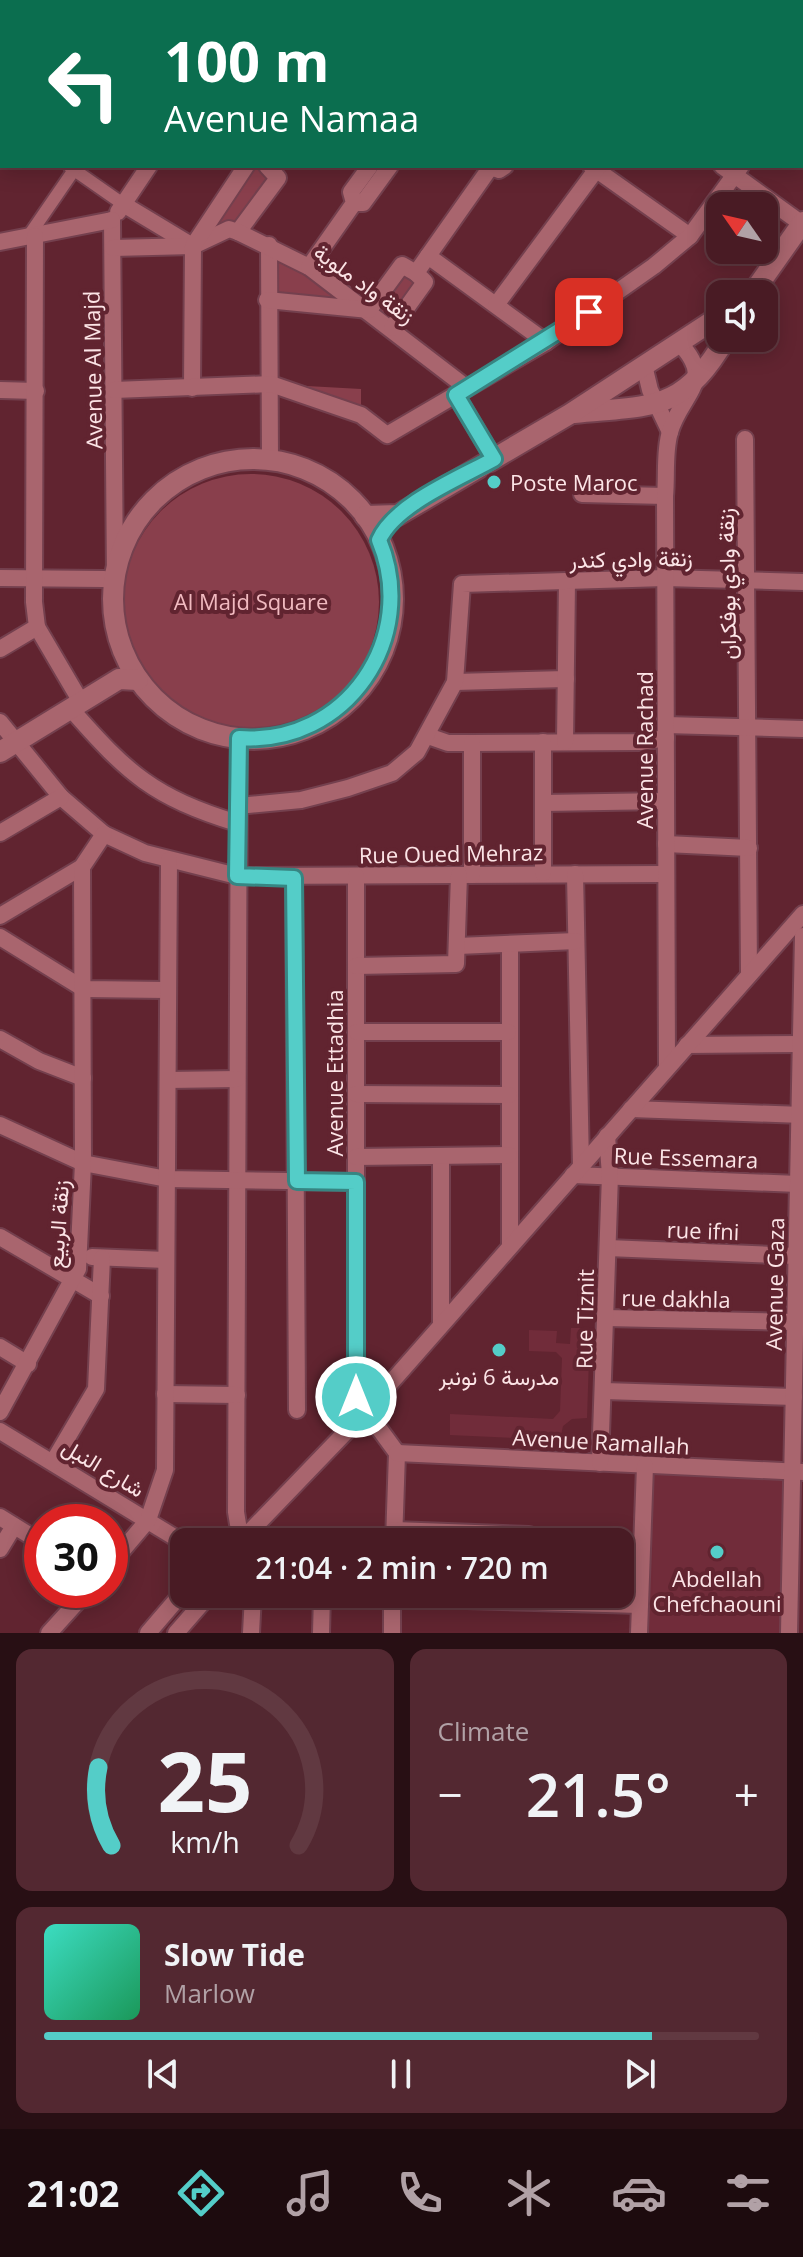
<!DOCTYPE html>
<html lang="en">
<head>
<meta charset="utf-8">
<style>
	body { margin:0; font-family:"Open Sans",Vazirmatn,sans-serif; background:#532831; color:#f1f3f6; height:100vh; display:flex; flex-direction:column; font-size:30px; white-space:nowrap }
	* { box-sizing:border-box; margin:0 }
	p { font-size:26px; color:#b1a1a6 }
	.icon { flex:none; width:44px; height:44px; fill:none; stroke:currentColor; stroke-width:2; stroke-linecap:round; stroke-linejoin:round }
	.map { position:relative; height:1633px; overflow:hidden }
	.side { display:flex; flex-direction:column; gap:16px; padding:16px; background:#280f14; flex:1 }
	.side>* { flex:none }
	.guide { position:absolute; left:0px; top:0px; width:804px; height:168px; box-shadow:0 4px 20px #0003,0 0 0 2px #613941; background:#0b6e4f; color:#fff; overflow:hidden }
	.needle { width:52px; rotate:304deg }
	.tools { position:absolute; left:706px; top:192px; display:grid; gap:16px }
	.tools a { display:grid; place-items:center; width:72px; height:72px; border-radius:16px; background:#491b24; box-shadow:0 4px 20px #0003,0 0 0 2px #613941; font-size:40px }
	.speed { position:absolute; left:24px; top:1504px; display:flex; gap:16px; font-size:40px; font-weight:700; text-align:center }
	.speed>* { display:grid; place-content:center; width:104px; height:104px; border-radius:50%; background:#491b24; box-shadow:0 4px 20px #0003,0 0 0 2px #613941; line-height:1 }
	.speed .limit { border:12px solid #d22; background:#fff; color:#111 }
	.pin { position:absolute; display:grid; place-items:center; width:68px; height:68px; color:#fff; margin:-34px; border-radius:16px; box-shadow:0 4px 12px #0006 }
	.me { position:absolute; width:88px; margin:-44px; rotate:0deg; stroke-linejoin:round; filter:drop-shadow(0 0 6px #0008) }
	.turn { display:flex; align-items:center; gap:28px; height:168px; padding:0 32px; font-size:36px }
	.turn .icon { width:104px; height:104px; stroke-width:2.5 }
	.turn b { display:block; font-size:56px; line-height:68px }
	.big { font-size:60px; font-weight:600; line-height:1.1 }
	.side .card { flex:1; display:flex; flex-direction:column; justify-content:center; gap:12px; min-width:0; padding:0 28px; border-radius:16px; background:#532831 }
	.side .dial { align-items:center; gap:0 }
	.dial svg { height:208px; overflow:visible; fill:none; stroke:#613941; stroke-width:7; stroke-linecap:round; text-anchor:middle }
	.dial text { fill:#f1f3f6; stroke:none }
	.song { display:flex; align-items:center; gap:24px }
	.cover { width:96px; height:96px; border-radius:12px; background:linear-gradient(135deg,hsl(170 70% 55%),hsl(150 70% 35%)) }
	.played { height:8px; border-radius:4px; background:linear-gradient(90deg,#54cdc8 85%,#613941 85%) }
	.keys { display:flex; justify-content:space-around; direction:ltr }
	.heat { display:flex; justify-content:space-between; align-items:center; font-size:44px; direction:ltr }
	.side .tiles { flex:1; display:grid; gap:16px; grid-template-columns:1fr 1fr }
	.card:last-child { grid-column:span 2 }
	.trip { position:absolute; left:170px; top:1528px; width:464px; height:80px; border-radius:16px; background:#491b24; box-shadow:0 4px 20px #0003,0 0 0 2px #613941; font-weight:600; line-height:80px; text-align:center }
	.tabs { display:flex; height:128px; justify-content:space-around; align-items:center; background:#1d0b0e; color:#b1a1a6 }
	.tabs .icon { width:56px; height:56px }
	.tabs .active { color:#54cdc8 }
	.tabs b { font-size:36px; color:#f1f3f6 }
	.map>svg:first-child { display:block }
</style>
</head>
<body>
<div class="map">
<svg width="803" height="1633" viewBox="0 0 803 1633">
	<rect width="100%" height="100%" fill="#612430"/>
	<g fill="#712c3a">
		<polygon points="571,1328 590,1328 587,1418 572,1419 563,1426 560,1440 450,1435 450,1414 553,1419 560,1411 562,1358 556,1352 529,1351 529,1330 557,1331 556,1343 570,1344"/>
		<polygon points="645,1466 793,1472 789,1633 639,1633"/>
	</g>
	<g fill="#893f4c">
		<polygon points="248,166 264,166 276,178 234,229 193,246"/>
		<polygon points="269,245 368,310 408,267 425,278 392,328 368,310 271,297"/>
		<polygon points="271,384 361,389 361,415"/>
		<circle cx="251" cy="602" r="128"/>
	</g>
	<g fill="none" stroke-linecap="round" stroke-linejoin="round">
		<defs>
			<g id="pedestrian">
				<polyline points="46,2 47,0"/>
				<polyline points="172,2 173,0"/>
				<polyline points="194,2 195,0"/>
				<polyline points="0,128 2,125"/>
				<polyline points="70,167 123,204"/>
				<polyline points="28,237 74,170"/>
			</g>
			<g id="minor">
				<polyline points="362,0 365,2"/>
				<polyline points="489,0 492,2"/>
				<polyline points="266,2 267,0"/>
				<polyline points="450,2 451,0"/>
				<polyline points="476,2 477,0"/>
				<polyline points="577,2 579,0"/>
				<polyline points="656,2 658,0"/>
				<polyline points="802,46 803,47"/>
				<polyline points="0,52 2,54"/>
				<polyline points="802,83 803,82"/>
				<polyline points="488,166 499,170 505,166"/>
				<polyline points="591,166 690,236"/>
				<polyline points="722,166 802,224"/>
				<polyline points="354,203 363,203 390,166"/>
				<polyline points="123,204 191,245"/>
				<polyline points="118,212 149,166"/>
				<polyline points="112,220 115,579"/>
				<polyline points="238,232 278,178 267,166"/>
				<polyline points="0,242 112,220"/>
				<polyline points="269,245 270,460"/>
				<polyline points="113,248 193,246 229,229 238,232 309,267 467,388"/>
				<polyline points="428,256 546,342"/>
				<polyline points="309,267 354,203 351,192 370,166"/>
				<polyline points="267,300 369,310 402,265 416,273"/>
				<polyline points="496,305 599,166"/>
				<polyline points="392,328 425,282 416,273 490,168"/>
				<polyline points="644,365 650,390 670,432"/>
				<polyline points="192,388 193,246 246,166"/>
				<polyline points="0,390 36,391"/>
				<polyline points="114,390 271,384 361,415 387,435 546,342 654,266 690,236 741,166"/>
				<polyline points="456,395 494,459"/>
				<polyline points="745,439 749,975"/>
				<polyline points="582,494 665,496"/>
				<polyline points="0,578 104,579"/>
				<polyline points="37,627 81,702"/>
				<polyline points="0,649 37,627 34,602 35,236"/>
				<polyline points="455,682 566,679"/>
				<path d="M71,709C128,774 153,797 237,823"/>
				<polyline points="0,722 61,797 104,834 145,853 237,876 665,874"/>
				<polyline points="666,725 803,729"/>
				<polyline points="428,736 448,743 472,743 640,742 666,738"/>
				<polyline points="239,738 236,1512 241,1542"/>
				<polyline points="565,742 567,581"/>
				<polyline points="472,743 472,875"/>
				<polyline points="543,803 666,801"/>
				<polyline points="238,806 301,800 348,788 392,773 417,752 455,682 462,584 665,578 803,582"/>
				<polyline points="0,833 61,797"/>
				<polyline points="666,844 749,848"/>
				<polyline points="543,873 543,742"/>
				<polyline points="575,874 581,1166"/>
				<polyline points="356,876 356,1397 397,1453 394,1542"/>
				<polyline points="294,878 297,1410"/>
				<polyline points="0,916 82,867 104,834"/>
				<polyline points="0,937 84,989 167,990"/>
				<polyline points="510,944 510,1246"/>
				<polyline points="458,946 576,941"/>
				<polyline points="356,966 456,964 459,875"/>
				<polyline points="357,1032 508,1032"/>
				<polyline points="0,1039 39,1061 83,1078"/>
				<polyline points="687,1045 799,1044"/>
				<path d="M667,1067L665,496C667,476 664,451 670,432C680,395 717,381 679,343"/>
				<polyline points="168,1080 237,1079"/>
				<polyline points="356,1094 509,1095"/>
				<polyline points="631,1109 803,1115"/>
				<polyline points="0,1125 83,1163 167,1179 356,1182"/>
				<polyline points="441,1156 441,1324"/>
				<polyline points="356,1157 509,1155"/>
				<polyline points="573,1175 798,1184"/>
				<polyline points="0,1237 101,1296"/>
				<polyline points="608,1248 797,1256"/>
				<polyline points="92,1257 166,1260"/>
				<polyline points="605,1318 795,1322"/>
				<polyline points="0,1347 28,1364"/>
				<polyline points="604,1391 794,1397"/>
				<polyline points="165,1394 237,1395"/>
				<polyline points="0,1412 78,1269 83,1163 82,867"/>
				<polyline points="0,1431 184,1543"/>
				<polyline points="397,1453 803,1472"/>
				<polyline points="53,1462 96,1389 102,1258"/>
				<polyline points="600,1463 610,1175 607,1136"/>
				<polyline points="0,1517 42,1543"/>
				<polyline points="394,1530 529,1535"/>
				<polyline points="240,1542 366,1411 803,914"/>
				<polyline points="0,1549 14,1526"/>
				<polyline points="110,1565 148,1520 165,1470 169,860"/>
				<polyline points="251,1594 640,1605"/>
				<polyline points="49,1633 88,1590"/>
				<polyline points="148,1633 184,1591"/>
				<polyline points="176,1633 210,1594"/>
				<polyline points="251,1633 253,1595"/>
				<polyline points="321,1633 322,1595"/>
				<polyline points="392,1633 392,1594"/>
				<polyline points="639,1633 645,1466"/>
				<polyline points="789,1633 803,936"/>
			</g>
			<g id="tertiary">
				<polyline points="752,294 803,222"/>
				<path d="M574,413C653,405 682,413 726,338"/>
				<circle cx="253" cy="599" r="140"/>
				<polyline points="365,516 398,515 570,414 720,316"/>
				<polyline points="0,752 119,679 138,680"/>
			</g>
		</defs>
		<use href="#pedestrian" stroke="#74404e" stroke-width="16"/>
		<use href="#minor" stroke="#74404e" stroke-width="20"/>
		<use href="#tertiary" stroke="#74404e" stroke-width="24"/>
		<use href="#pedestrian" stroke="#a9656e" stroke-width="12"/>
		<use href="#minor" stroke="#a9656e" stroke-width="16"/>
		<use href="#tertiary" stroke="#a9656e" stroke-width="20"/>
	</g>
	<g fill="none" stroke-linecap="round" stroke-linejoin="round">
		<defs>
			<path id="route" d="M356,1397V1182L297,1181L294,878L237,876L239,738C346,746 420,638 379,540C395,504 460,478 494,459L456,395L589,312"/>
		</defs>
		<use href="#route" stroke="#378582" stroke-width="20"/>
		<use href="#route" stroke="#54cdc8" stroke-width="14"/>
	</g>
	<g fill="#54cdc8" stroke="#612430" stroke-width="3">
		<circle cx="494" cy="482" r="8"/>
		<circle cx="499" cy="1350" r="8"/>
		<circle cx="717" cy="1552" r="8"/>
	</g>
	<g text-anchor="middle" dominant-baseline="central" stroke-width="8" stroke-linejoin="round" paint-order="stroke">
		<g font-size="22" fill="#fce4e6" stroke="#612430">
			<text transform="translate(365 283) rotate(36)">زنقة واد ملوية</text>
			<text transform="translate(92 370) rotate(-91)">Avenue Al Majd</text>
			<text transform="translate(631 558) rotate(-1)">زنقة وادي كندر</text>
			<text transform="translate(726 584) rotate(-91)">زنقة وادي بوفكران</text>
			<text transform="translate(644 750) rotate(-90)">Avenue Rachad</text>
			<text transform="translate(451 853) rotate(-1)">Rue Oued Mehraz</text>
			<text transform="translate(334 1073) rotate(-90)">Avenue Ettadhia</text>
			<text transform="translate(686 1157) rotate(2)">Rue Essemara</text>
			<text transform="translate(57 1224) rotate(-86)">زنقة الربيع</text>
			<text transform="translate(703 1230) rotate(2)">rue ifni</text>
			<text transform="translate(774 1284) rotate(-89)">Avenue Gaza</text>
			<text transform="translate(676 1298) rotate(1)">rue dakhla</text>
			<text transform="translate(584 1319) rotate(-89)">Rue Tiznit</text>
			<text transform="translate(601 1441) rotate(3)">Avenue Ramallah</text>
			<text transform="translate(104 1467) rotate(31)">شارع النبل</text>
		</g>
		<g font-size="22" fill="#fce4e6" stroke="#612430">
			<text x="510" y="482" text-anchor="start">Poste Maroc</text>
			<text x="499" y="1376">مدرسة 6 نونبر</text>
			<text x="717" y="1578">Abdellah<tspan x="717" dy="25">Chefchaouni</tspan></text>
		</g>
		<g font-size="22" fill="#f1bac0" stroke="#612430">
			<text x="251" y="601">Al Majd Square</text>
		</g>
	</g>
</svg>
<div class="tools">
<a><svg class="needle" viewBox="-14 -14 28 28"><path d="M0-13l5 13h-10z" fill="#e53935"/><path d="M0 13l5-13h-10z" fill="#b1a1a6"/></svg></a>
<a><svg class="icon" aria-label="sound" viewBox="0 0 24 24"><path d="M4 9h4l5-4v14l-5-4H4zM17 9q2 3 0 6"/></svg></a>
</div>
<div class="speed"><div class="limit">30</div></div>
<div class="pin" style="left:589px;top:312px;background:#d93025"><svg class="icon" aria-label="arrive" viewBox="0 0 24 24"><path d="M6 21V4h12l-3 4 3 4H6"/></svg></div>
<svg class="me" style="left:356px;top:1397px" viewBox="-20 -20 40 40"><circle r="17" fill="#54cdc8" stroke="#fff" stroke-width="3"/><path d="M0-11L8 9 0 5-8 9z" fill="#fff"/></svg>
<div class="trip">21:04 · 2 min · 720 m</div>
<div class="guide">
<div class="turn"><svg class="icon" aria-label="left" viewBox="0 0 24 24"><path d="M17 20v-9H6M10 6l-5 5 5 5"/></svg><div><b>100 m</b>Avenue Namaa</div></div>
</div>
</div>
<section class="side">
<div class="tiles">
<div class="card dial"><svg viewBox="0 0 100 80">
<path d="M14 69A42 42 0 1 1 86 69"/>
<path d="M14 69A42 42 0 0 1 9 39" stroke="#54cdc8"/>
<text x="50" y="56" font-size="32" font-weight="700">25</text>
<text x="50" y="72" font-size="11">km/h</text>
</svg></div>
<div class="card"><p>Climate</p>
<div class="heat"><a>−</a><b class="big">21.5°</b><a>+</a></div>
</div>
<div class="card">
<div class="song"><i class="cover"></i><div><b>Slow Tide</b><p>Marlow</p></div></div>
<div class="played"></div>
<div class="keys"><svg class="icon" aria-label="previous" viewBox="0 0 24 24"><path d="M18 5L8 12l10 7zM5 5v14"/></svg><svg class="icon" aria-label="pause" viewBox="0 0 24 24"><path d="M8 5v14M16 5v14"/></svg><svg class="icon" aria-label="next" viewBox="0 0 24 24"><path d="M6 5l10 7-10 7zM19 5v14"/></svg></div>
</div>
</div>
</section>
<nav class="tabs">
<b>21:02</b>
<svg class="icon active" aria-label="directions" viewBox="0 0 24 24"><path d="M12 3l9 9-9 9-9-9zM9 14v-3h6M13 9l2 2-2 2"/></svg>
<svg class="icon" aria-label="music" viewBox="0 0 24 24"><path d="M9 18V5l10-2v13"/><circle cx="6" cy="18" r="3"/><circle cx="16" cy="16" r="3"/></svg>
<svg class="icon" aria-label="phone" viewBox="0 0 24 24"><path d="M5 4h4l2 5-3 2q2 4 5 5l2-3 5 2v4C11 20 4 13 5 4z"/></svg>
<svg class="icon" aria-label="climate" viewBox="0 0 24 24"><path d="M12 3v18M4 7l16 10M4 17L20 7"/></svg>
<svg class="icon" aria-label="car" viewBox="0 0 24 24"><path d="M5 17H2v-5l4-1 3-4h7l3 4 3 1v5h-3M9 17h6M6 11h13"/><circle cx="7" cy="17" r="2"/><circle cx="17" cy="17" r="2"/></svg>
<svg class="icon" aria-label="filters" viewBox="0 0 24 24"><path d="M4 7h16M4 17h16"/><circle cx="9" cy="7" r="2"/><circle cx="15" cy="17" r="2"/></svg>
</nav>
</body>
</html>
